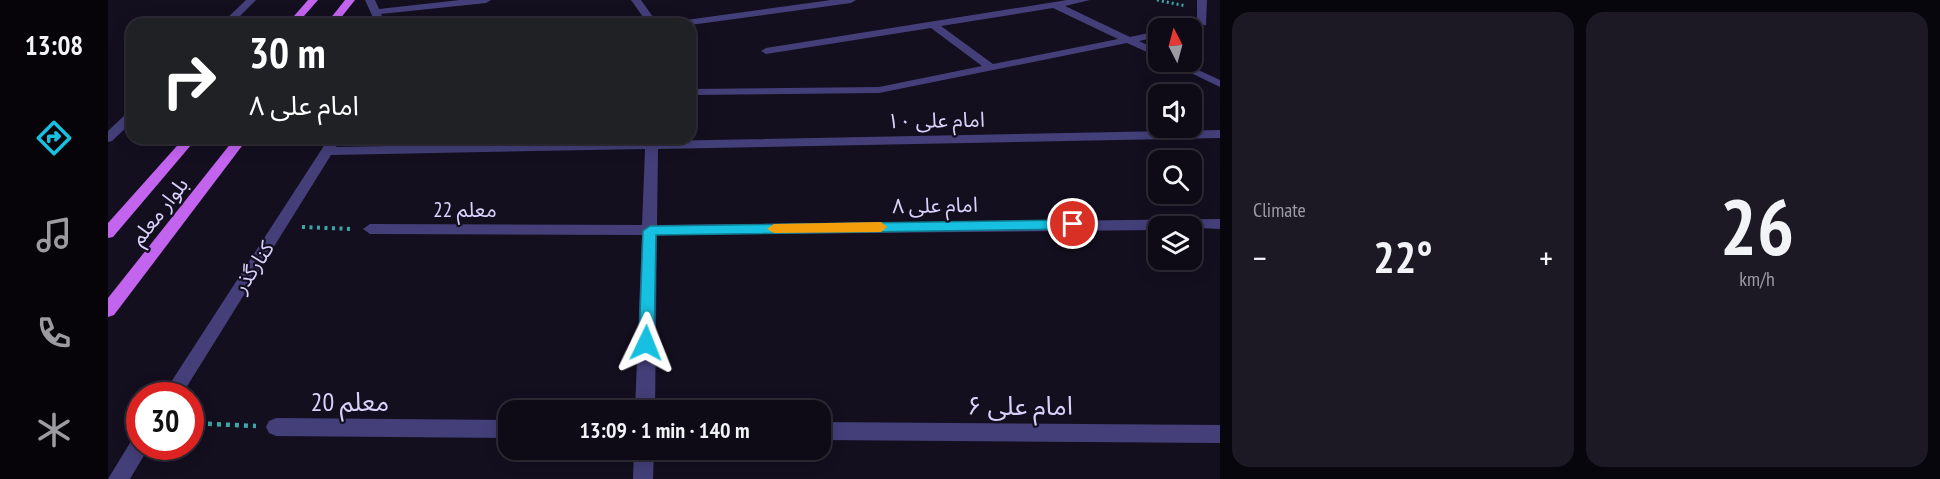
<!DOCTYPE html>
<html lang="en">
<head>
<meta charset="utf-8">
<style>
	body { margin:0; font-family:"PT Sans Narrow","Noto Sans Arabic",sans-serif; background:#1c1924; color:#f1f3f6; height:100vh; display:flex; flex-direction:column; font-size:22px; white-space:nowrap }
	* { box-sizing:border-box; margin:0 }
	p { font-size:20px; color:#9b9ba1 }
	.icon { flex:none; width:33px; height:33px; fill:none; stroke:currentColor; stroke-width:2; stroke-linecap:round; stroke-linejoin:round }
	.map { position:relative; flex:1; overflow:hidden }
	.side { display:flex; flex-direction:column; gap:12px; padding:12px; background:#08060d; width:720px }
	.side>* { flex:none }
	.guide { position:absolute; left:18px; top:18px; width:570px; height:126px; border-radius:18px; box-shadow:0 3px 15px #0003,0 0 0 2px #2e2b36; background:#202124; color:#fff; overflow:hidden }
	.needle { width:39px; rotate:354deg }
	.controls { position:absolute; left:1040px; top:18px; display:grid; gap:12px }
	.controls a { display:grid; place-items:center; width:54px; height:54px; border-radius:12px; background:#0e0b17; box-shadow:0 3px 15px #0003,0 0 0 2px #2e2b36; font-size:30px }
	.speed { position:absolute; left:18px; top:382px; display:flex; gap:12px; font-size:30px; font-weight:700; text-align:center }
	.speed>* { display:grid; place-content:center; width:78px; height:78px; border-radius:50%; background:#0e0b17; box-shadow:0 3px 15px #0003,0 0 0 2px #2e2b36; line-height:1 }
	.speed .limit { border:9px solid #d22; background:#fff; color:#111 }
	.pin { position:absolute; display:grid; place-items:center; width:51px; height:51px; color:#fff; margin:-26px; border:3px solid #fff; border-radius:50%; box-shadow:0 2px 6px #0007 }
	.me { position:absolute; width:66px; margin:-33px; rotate:2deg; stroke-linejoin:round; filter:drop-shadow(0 0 4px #0008) }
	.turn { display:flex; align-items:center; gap:21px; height:126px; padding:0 24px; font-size:27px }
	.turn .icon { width:78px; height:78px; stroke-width:2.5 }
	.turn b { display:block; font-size:42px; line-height:51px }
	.big { font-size:45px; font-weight:800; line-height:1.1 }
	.side .tile { flex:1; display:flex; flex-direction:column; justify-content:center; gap:9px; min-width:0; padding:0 21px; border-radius:18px; background:#1c1924 }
	.side .dial { align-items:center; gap:0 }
	.dial b { font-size:78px; line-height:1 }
	.heat { display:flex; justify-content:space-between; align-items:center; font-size:33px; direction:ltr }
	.side .tiles { flex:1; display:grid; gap:12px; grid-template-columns:repeat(2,1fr) }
	.trip { position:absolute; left:390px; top:400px; width:333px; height:60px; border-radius:18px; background:#0e0b17; box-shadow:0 3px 15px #0003,0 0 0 2px #2e2b36; font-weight:800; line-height:60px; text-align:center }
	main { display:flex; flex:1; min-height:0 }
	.tab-bar { display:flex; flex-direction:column; width:108px; justify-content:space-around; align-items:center; background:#060409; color:#9b9ba1 }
	.tab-bar .icon { width:42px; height:42px }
	.tab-bar .on { color:#17c0e0 }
	.tab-bar b { font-size:27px; color:#f1f3f6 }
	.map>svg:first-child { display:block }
</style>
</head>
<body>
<main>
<nav class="tab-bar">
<b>13:08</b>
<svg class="icon on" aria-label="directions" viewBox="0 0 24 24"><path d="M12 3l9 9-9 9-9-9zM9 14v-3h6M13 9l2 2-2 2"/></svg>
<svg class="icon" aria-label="music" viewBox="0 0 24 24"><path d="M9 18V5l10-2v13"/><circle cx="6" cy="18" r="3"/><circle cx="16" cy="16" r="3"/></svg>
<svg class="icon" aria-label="phone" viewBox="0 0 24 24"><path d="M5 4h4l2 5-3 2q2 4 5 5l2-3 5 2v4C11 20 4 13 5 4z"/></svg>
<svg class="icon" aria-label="climate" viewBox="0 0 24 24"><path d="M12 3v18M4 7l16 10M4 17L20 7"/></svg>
</nav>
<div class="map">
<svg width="1112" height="479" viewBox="0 0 1112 479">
	<rect width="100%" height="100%" fill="#130f1f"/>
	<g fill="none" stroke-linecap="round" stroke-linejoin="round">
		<polyline stroke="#3aa6a6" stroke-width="3" stroke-dasharray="2 3" stroke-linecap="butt" points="1049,0 1078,6"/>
		<polyline stroke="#3aa6a6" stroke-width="4" stroke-dasharray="3 4.5" stroke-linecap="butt" points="194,227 244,229"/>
		<polyline stroke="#3aa6a6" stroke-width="4.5" stroke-dasharray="4 5" stroke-linecap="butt" points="82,423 148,426"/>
		<g fill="#443f79" fill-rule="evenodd">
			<polygon points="138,0 148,0 124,24 113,24"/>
			<polygon points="257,0 267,0 271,9 352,0 383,0 378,3 273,14 278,24 268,24"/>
			<polygon points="523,0 533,0 550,24 540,24"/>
			<polygon points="723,0 748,0 743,3 582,25 566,24 571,21"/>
			<path d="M959,0H982L957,6L1022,37L1050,31V37L1031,41L1050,50V57L1019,43L771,93L582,95V89L771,87L874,66L823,28L658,54L653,51L658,48ZM945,8L1010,39L885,64L833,26Z"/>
			<polygon points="1089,0 1099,0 1098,25 1068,28 1069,26 1089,21"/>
			<polygon points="1060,62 1073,62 1112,80 1112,87"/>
			<polygon points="24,111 24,122 4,141 0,142 0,131 20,112"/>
			<polygon points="1112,130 1112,138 550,149 549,225 1112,219 1112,229 1050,226 1050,230 549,235 547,411 527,411 534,235 262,234 255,229 262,224 534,225 537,149 223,155 73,396 54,396 221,138 233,138 228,147 538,141 538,138 550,138 550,141"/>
			<polygon points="168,418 400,420 400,438 168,436 161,433 158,427 161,421"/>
			<polygon points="712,422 1112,425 1112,443 712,440"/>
			<polygon points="32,436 32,447 41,447 22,479 0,479 25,438"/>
			<polygon points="526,450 546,450 545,479 525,479"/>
		</g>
		<g fill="#c364ef" fill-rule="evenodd">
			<polygon points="200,0 210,0 189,24 179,24"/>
			<polygon points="237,0 247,0 228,24 218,24"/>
			<polygon points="76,138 89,138 5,237 0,238 0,223"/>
			<polygon points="127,138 140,138 6,315 0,317 0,298"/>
		</g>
	</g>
	<polygon fill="#17c0e0" stroke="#0f7d92" stroke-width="1.5" points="965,220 972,224 965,229 548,235 546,343 544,348 533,348 531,343 535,231 542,226"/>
	<polygon fill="#f59e0b" points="773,222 779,227 773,232 666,233 659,229 666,224"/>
	<g text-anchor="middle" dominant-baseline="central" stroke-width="4.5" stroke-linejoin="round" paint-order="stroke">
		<g font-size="21" fill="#d9d1fa" stroke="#130f1f">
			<text transform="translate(828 120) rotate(-1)">امام علی ۱۰</text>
			<text transform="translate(827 205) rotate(-1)">امام علی ۸</text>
			<text x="357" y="209">معلم 22</text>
			<text transform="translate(51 211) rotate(-52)">بلوار معلم</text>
			<text transform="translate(145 267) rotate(-57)">کنارگذر</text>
		</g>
		<g font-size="26" fill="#d9d1fa" stroke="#130f1f">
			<text x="242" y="401">معلم 20</text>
			<text x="912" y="405">امام علی ۶</text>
		</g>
	</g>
</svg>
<div class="controls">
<a><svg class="needle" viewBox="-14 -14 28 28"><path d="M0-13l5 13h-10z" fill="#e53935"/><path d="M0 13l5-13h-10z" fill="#9b9ba1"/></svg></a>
<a><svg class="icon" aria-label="sound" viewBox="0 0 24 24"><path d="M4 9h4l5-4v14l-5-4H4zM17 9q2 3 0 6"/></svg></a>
<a><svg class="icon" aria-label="search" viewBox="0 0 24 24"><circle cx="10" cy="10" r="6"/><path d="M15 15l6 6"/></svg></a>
<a><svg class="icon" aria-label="layers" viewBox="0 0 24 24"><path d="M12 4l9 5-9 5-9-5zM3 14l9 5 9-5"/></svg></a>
</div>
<div class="speed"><div class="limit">30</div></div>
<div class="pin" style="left:965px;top:224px;background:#d93025"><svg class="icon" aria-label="arrive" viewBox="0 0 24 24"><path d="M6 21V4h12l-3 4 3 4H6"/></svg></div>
<svg class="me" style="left:538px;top:343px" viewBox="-20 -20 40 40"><path d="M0-17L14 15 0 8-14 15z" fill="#17c0e0" stroke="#fff" stroke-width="4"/></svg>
<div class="trip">13:09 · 1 min · 140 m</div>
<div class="guide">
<div class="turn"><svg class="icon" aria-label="right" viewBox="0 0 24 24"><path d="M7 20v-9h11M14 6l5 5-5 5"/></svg><div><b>30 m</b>امام علی ۸</div></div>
</div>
</div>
<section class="side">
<div class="tiles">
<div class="tile"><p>Climate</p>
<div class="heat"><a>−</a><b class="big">22°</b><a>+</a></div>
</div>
<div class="tile dial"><b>26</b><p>km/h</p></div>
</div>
</section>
</main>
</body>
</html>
